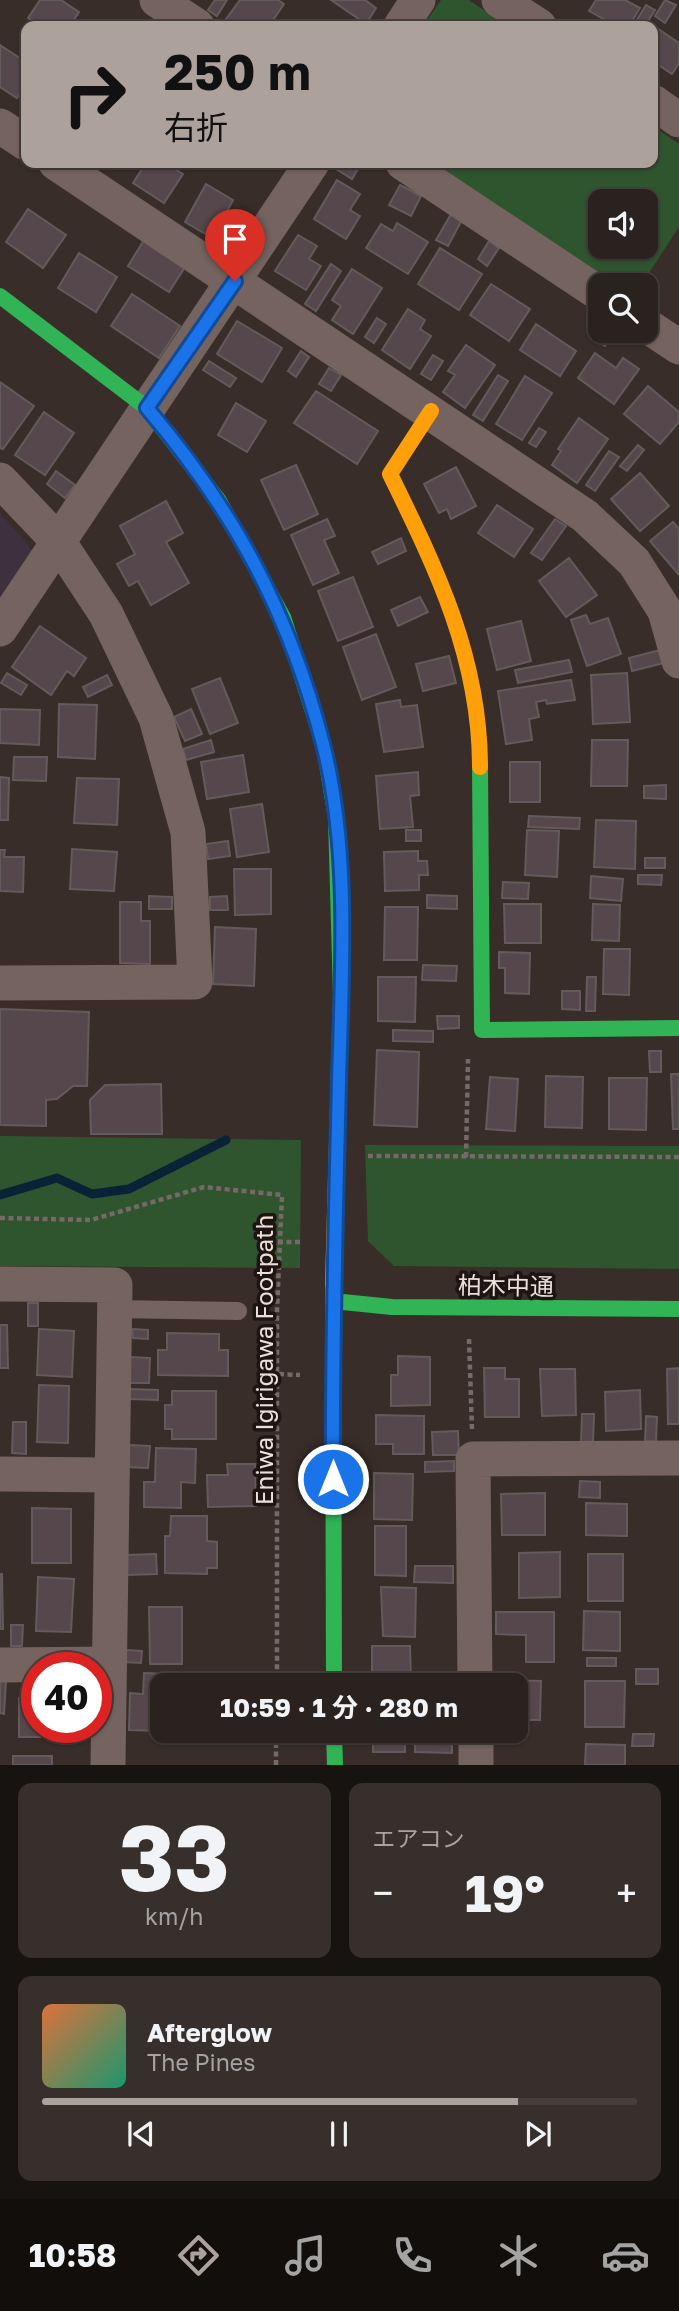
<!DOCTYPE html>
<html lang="ja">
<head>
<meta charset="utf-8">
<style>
	body { margin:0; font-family:"Golos Text","Noto Sans JP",sans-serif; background:#362f2b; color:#f1f3f6; height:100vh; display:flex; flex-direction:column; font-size:26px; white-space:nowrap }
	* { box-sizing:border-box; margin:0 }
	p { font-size:23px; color:#a5a4a4 }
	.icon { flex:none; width:38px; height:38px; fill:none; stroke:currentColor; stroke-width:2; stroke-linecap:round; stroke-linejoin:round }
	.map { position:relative; height:1765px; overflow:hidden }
	.details { display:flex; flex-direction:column; gap:18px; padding:18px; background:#171310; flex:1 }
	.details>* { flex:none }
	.hud { position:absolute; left:21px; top:21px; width:637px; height:147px; border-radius:14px; box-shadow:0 2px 5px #0004,0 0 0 2px #463f3c; background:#ada19b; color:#111; overflow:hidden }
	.fabs { position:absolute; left:588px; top:189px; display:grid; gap:14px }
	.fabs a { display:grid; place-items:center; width:70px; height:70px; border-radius:14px; background:#2a221e; box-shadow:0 2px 5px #0004,0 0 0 2px #463f3c; font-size:35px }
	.speed { position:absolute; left:21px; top:1652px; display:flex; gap:14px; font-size:35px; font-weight:700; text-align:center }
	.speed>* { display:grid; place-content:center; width:91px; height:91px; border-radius:50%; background:#2a221e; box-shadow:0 2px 5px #0004,0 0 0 2px #463f3c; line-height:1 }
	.speed .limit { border:10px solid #d22; background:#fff; color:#111 }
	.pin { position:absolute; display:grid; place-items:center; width:60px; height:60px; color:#fff; margin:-72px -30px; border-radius:50% 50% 50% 0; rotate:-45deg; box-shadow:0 0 7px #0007 }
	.pin .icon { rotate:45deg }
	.me { position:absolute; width:77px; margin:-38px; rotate:0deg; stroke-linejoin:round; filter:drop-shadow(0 0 5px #0008) }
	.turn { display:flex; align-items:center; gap:24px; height:147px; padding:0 28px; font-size:32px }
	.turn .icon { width:91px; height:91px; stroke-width:2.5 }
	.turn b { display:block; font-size:49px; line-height:60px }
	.big { font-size:52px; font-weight:700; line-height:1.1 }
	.details .card { flex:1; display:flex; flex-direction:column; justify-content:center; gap:10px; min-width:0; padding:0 24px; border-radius:14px; background:#362f2b }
	.details .dial { align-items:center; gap:0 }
	.dial b { font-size:91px; line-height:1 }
	.song { display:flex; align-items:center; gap:21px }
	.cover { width:84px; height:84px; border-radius:10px; background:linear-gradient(135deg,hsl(20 70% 55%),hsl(160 70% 35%)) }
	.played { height:7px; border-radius:4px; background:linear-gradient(90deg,#ada19b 80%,#463f3c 80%) }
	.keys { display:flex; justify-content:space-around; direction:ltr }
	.heat { display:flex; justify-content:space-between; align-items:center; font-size:38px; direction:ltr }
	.details .tiles { flex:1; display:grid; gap:18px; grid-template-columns:1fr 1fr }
	.card:last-child { grid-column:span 2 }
	.trip { position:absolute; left:150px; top:1673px; width:378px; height:70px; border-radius:14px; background:#2a221e; box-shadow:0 2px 5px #0004,0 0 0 2px #463f3c; font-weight:700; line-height:70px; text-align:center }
	.menu { display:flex; height:112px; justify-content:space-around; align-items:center; background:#110e0c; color:#a5a4a4 }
	.menu .icon { width:49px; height:49px }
	.menu .current { color:#ada19b }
	.menu b { font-size:32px; color:#f1f3f6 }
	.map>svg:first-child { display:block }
</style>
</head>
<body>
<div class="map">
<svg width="679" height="1765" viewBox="0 0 679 1765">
	<rect width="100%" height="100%" fill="#382d28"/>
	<polygon fill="#3e313d" points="0,513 35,553 0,606"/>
	<g fill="#2f552f" fill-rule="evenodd">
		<polygon points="441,0 469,0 507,26 423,26"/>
		<path d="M653,126L679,144V227L641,285H618L432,163H653ZM600,201H646V247H600Z"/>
		<polygon points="0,1136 301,1140 300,1268 0,1266"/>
		<polygon points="365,1145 679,1146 679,1269 394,1266 368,1241"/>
	</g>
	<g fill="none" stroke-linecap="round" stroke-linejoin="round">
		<polyline stroke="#092235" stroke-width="9" points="0,1195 57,1178 92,1194 129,1189 226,1140"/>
	</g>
	<g fill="#56474c" stroke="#635b5b" stroke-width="2">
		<polygon points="40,0 61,0 79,12 70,26 41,26 28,18"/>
		<polygon points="215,0 227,0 217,16 208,10"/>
		<polygon points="240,0 278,0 284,4 269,26 236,26 226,19"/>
		<polygon points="331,0 365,0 376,8 366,24"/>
		<polygon points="596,0 625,0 640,8 629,26 616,26 589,11"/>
		<polygon points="665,0 676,5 665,23 655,16"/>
		<polygon points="646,5 655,10 645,26 633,26"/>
		<polygon points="651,24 679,43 679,63 672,74 653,61"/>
		<polygon points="0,45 26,62 26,84 17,98 0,87"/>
		<polygon points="146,163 172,163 170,166 183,174 164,203 133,183"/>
		<polygon points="340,163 347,163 358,169 352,179 336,169"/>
		<polygon points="337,180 360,194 350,210 360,216 346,239 314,219"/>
		<polygon points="206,184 233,200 224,217 231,222 219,242 185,222"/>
		<polygon points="400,185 421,196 411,216 389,205"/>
		<polygon points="28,209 66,235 43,268 6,242"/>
		<polygon points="451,214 462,220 448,246 436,240"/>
		<polygon points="397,223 428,242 408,274 366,248 381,224 393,231"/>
		<polygon points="298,235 317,246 309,259 321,266 306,290 275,271"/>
		<polygon points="144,240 185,267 169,292 128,266"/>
		<polygon points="489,241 499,248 487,266 478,259"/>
		<polygon points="440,248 482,274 459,310 418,284"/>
		<polygon points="79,253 117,277 96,312 58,288"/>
		<polygon points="331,264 341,271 316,311 305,304"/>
		<polygon points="352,269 382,288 353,334 332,320 341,306 332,300"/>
		<polygon points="491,284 530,309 509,341 470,315"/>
		<polygon points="132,294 180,326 159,358 111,326"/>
		<polygon points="408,309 425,320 420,329 431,336 410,369 382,350"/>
		<polygon points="377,318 386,324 374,343 365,337"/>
		<polygon points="237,321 282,348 262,382 217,354"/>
		<polygon points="536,324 576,351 560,376 520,350"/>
		<polygon points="602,331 614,331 605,346 596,341"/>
		<polygon points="466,345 495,365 465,408 443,392 455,375 448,371"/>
		<polygon points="301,351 309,357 296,377 288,371"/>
		<polygon points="595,353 616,368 623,358 639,369 614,404 578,378"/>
		<polygon points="433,355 443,361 431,380 421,374"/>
		<polygon points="209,361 236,378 230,387 203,370"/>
		<polygon points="329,368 341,375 331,391 319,384"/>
		<polygon points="498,375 508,381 483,421 473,415"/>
		<polygon points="525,376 552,393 522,440 496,424"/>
		<polygon points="0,382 34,406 3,449 0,448"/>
		<polygon points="648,386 679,412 679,422 660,444 624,414"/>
		<polygon points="316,391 378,431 357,464 294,423"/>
		<polygon points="236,403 266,421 247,452 218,435"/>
		<polygon points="44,412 74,433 45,475 15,455"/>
		<polygon points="579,418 608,439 577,483 552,465 561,451 558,449"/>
		<polygon points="539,428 546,432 536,447 529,443"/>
		<polygon points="638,445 644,450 627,471 620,466"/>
		<polygon points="609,451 619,457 595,491 586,485"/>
		<polygon points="296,465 318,514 284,530 261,480"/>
		<polygon points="456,467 476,506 451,519 447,509 439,513 424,484"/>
		<polygon points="56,471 75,485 65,498 47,484"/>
		<polygon points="640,473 669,506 640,531 611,499"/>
		<polygon points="166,501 183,533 166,542 189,583 151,605 138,581 129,586 117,564 135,554 120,526"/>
		<polygon points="497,505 533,529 514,557 478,533"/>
		<polygon points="327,519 335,536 324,540 339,573 313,585 291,535"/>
		<polygon points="555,519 566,526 542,560 531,553"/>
		<polygon points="673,522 679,529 679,575 650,541"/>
		<polygon points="401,538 406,551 378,564 372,552"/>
		<polygon points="569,558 597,595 566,617 539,581"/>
		<polygon points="353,577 373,627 338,641 318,591"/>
		<polygon points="420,597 428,612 398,626 391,610"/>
		<polygon points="586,615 590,624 608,618 621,654 587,666 571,620"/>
		<polygon points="521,621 531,661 497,670 487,629"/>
		<polygon points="40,626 86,658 74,676 67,671 51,695 12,667"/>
		<polygon points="376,634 396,687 362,700 343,647"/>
		<polygon points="660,650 664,663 632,671 629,658"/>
		<polygon points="449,656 456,683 423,691 416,664"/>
		<polygon points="569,660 572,672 518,683 515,670"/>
		<polygon points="7,673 27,685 21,695 1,683"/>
		<polygon points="627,673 630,722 593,724 591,675"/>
		<polygon points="107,675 112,685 88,697 83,687"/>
		<polygon points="220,678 238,723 210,734 192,689"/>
		<polygon points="571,680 575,700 547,704 546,700 536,702 539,717 529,719 532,740 506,744 498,691"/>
		<polygon points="400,700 401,707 417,705 423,747 384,752 376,704"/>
		<polygon points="59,704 97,705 95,759 58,757"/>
		<polygon points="0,709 40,710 39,745 0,743"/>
		<polygon points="191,709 202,734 185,741 174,717"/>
		<polygon points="211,740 214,752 186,760 183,749"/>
		<polygon points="592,740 628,740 627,786 591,786"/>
		<polygon points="243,755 249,792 207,799 201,762"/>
		<polygon points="14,757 47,757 46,781 13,780"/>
		<rect x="510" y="762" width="30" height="40"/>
		<polygon points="418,772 419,795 410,796 413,827 380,829 376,776"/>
		<polygon points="0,777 9,778 8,820 0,820"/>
		<polygon points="77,778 119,779 117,825 74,823"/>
		<polygon points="666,785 666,799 644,798 644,786"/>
		<polygon points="262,804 269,852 237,857 230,809"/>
		<polygon points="529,816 580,818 579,829 528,827"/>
		<polygon points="596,820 636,821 635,869 594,867"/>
		<rect x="406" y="830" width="15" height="11"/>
		<polygon points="527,830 559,831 557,877 525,875"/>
		<polygon points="228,841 230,856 208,859 206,844"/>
		<polygon points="72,849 117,852 114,891 70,889"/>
		<polygon points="0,850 5,850 4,857 24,857 23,892 0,891"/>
		<polygon points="418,851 418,861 427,861 428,875 419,875 419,890 385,891 384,852"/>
		<rect x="645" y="858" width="20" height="10"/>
		<polygon points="234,869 271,869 271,914 235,915"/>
		<polygon points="638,875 662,875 661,885 638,884"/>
		<polygon points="591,876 623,879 621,901 590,898"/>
		<polygon points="503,882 529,883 528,899 502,898"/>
		<polygon points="427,895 457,896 457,909 427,908"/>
		<polygon points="149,896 172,897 172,909 149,909"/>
		<polygon points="227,896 228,910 210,910 210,897"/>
		<polygon points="120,902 141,902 141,921 150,921 150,964 120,963"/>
		<polygon points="504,904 541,904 541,943 505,943"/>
		<polygon points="593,904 620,905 619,941 592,940"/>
		<polygon points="385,907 418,907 417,960 384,960"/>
		<polygon points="215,927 256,929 254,986 213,984"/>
		<polygon points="604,949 630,949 629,995 603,994"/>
		<polygon points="499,952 530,953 529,994 505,993 505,968 499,968"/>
		<polygon points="423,965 457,966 456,981 422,980"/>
		<polygon points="378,977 416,977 415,1022 378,1021"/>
		<polygon points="587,977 596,977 595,1011 586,1011"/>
		<polygon points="562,991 580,991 580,1010 562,1009"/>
		<polygon points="0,1009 89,1012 87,1086 73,1086 57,1099 46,1100 46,1126 0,1125"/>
		<polygon points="437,1016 459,1016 459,1028 438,1029"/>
		<polygon points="393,1030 433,1031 433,1042 393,1041"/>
		<polygon points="377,1050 419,1052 417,1127 374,1125"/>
		<polygon points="649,1051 661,1051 661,1072 650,1072"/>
		<polygon points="671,1074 679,1074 679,1129 673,1129"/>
		<polygon points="546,1076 583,1077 582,1128 545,1127"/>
		<polygon points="490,1077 518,1079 515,1131 486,1129"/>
		<polygon points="609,1078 647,1078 646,1130 609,1129"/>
		<polygon points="161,1084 162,1134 91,1134 90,1100 105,1085"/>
		<rect x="28" y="1303" width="10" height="23"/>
		<polygon points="0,1325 7,1325 8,1368 0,1368"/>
		<polygon points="39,1329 74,1331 72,1377 37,1375"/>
		<polygon points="132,1329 148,1330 148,1339 133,1338"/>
		<polygon points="167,1333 219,1334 219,1350 228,1350 228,1376 158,1375 158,1350 167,1350"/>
		<polygon points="398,1356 430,1357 430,1405 391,1406 391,1375 398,1375"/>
		<polygon points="129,1357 150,1358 149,1383 129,1383"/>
		<polygon points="484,1368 505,1368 505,1379 519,1379 519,1417 485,1417"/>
		<polygon points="679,1368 679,1424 668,1424 667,1369"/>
		<polygon points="540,1369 575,1369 576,1415 542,1416"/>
		<polygon points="39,1385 69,1386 68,1443 37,1442"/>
		<polygon points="130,1389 158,1390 158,1400 129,1399"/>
		<polygon points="640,1390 641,1429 606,1431 605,1392"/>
		<polygon points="172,1391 216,1391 216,1439 172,1439 172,1429 165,1429 165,1405 172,1405"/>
		<polygon points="582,1414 594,1414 593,1444 581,1443"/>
		<polygon points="376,1415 424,1416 424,1454 393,1454 393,1444 376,1444"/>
		<polygon points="646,1416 657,1417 656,1442 645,1441"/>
		<polygon points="13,1422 26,1422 26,1454 12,1453"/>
		<polygon points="458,1431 459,1455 433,1455 432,1432"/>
		<polygon points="129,1445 150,1446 148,1468 128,1467"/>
		<polygon points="156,1448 196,1449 195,1483 181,1482 181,1508 144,1507 144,1482 155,1482"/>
		<polygon points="454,1461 454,1471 425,1472 425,1462"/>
		<polygon points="227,1464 255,1464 256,1506 208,1507 207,1475 228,1475"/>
		<polygon points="374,1473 413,1474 412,1520 374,1519"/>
		<polygon points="580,1481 600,1482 600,1498 579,1497"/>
		<polygon points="545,1493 545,1535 502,1535 501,1494"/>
		<polygon points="586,1503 627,1504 627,1536 586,1535"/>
		<polygon points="32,1508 71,1509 71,1563 32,1563"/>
		<polygon points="171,1516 207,1516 207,1541 217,1542 217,1568 207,1568 207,1574 165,1573 165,1536 170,1536"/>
		<polygon points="375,1526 406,1526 406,1576 375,1575"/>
		<polygon points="560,1552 560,1597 519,1598 519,1553"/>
		<polygon points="156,1554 157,1574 127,1575 127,1555"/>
		<rect x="588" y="1554" width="35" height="47"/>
		<polygon points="415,1566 453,1566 453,1583 414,1582"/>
		<polygon points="0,1574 2,1574 3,1629 0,1629"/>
		<polygon points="38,1577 74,1579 71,1632 36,1631"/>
		<polygon points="381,1587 416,1588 415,1637 383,1636"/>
		<polygon points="149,1607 182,1607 182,1664 150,1664"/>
		<polygon points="584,1611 620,1612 620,1651 583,1650"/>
		<polygon points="496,1612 554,1612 554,1662 526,1662 526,1635 496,1634"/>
		<polygon points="11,1625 23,1625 22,1646 11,1646"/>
		<polygon points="372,1646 410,1646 411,1681 372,1682"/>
		<polygon points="125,1650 142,1651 141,1663 124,1662"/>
		<rect x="587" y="1658" width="29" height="8"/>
		<rect x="636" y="1669" width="22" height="15"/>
		<polygon points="144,1673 194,1675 194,1685 163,1685 163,1731 193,1732 129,1730 130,1693 143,1694"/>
		<polygon points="503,1680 541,1681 540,1720 516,1720 516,1685 503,1685"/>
		<polygon points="0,1681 6,1681 4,1714 0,1713"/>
		<polygon points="585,1681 625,1681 624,1727 585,1727"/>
		<polygon points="32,1688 37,1688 37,1727 62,1727 62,1737 19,1737 19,1698 32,1698"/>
		<rect x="373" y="1731" width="32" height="21"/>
		<polygon points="415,1733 452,1733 452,1753 415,1752"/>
		<polygon points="633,1734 654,1734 653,1746 632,1746"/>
		<polygon points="586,1744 625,1745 625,1765 585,1765"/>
		<rect x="13" y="1756" width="39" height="9"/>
	</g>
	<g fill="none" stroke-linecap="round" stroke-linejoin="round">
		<g stroke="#766967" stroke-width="4.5" stroke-dasharray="5 3.5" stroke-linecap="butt">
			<polyline points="368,1156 679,1157"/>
			<polyline points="466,1157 468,1059"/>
			<polyline points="0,1218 91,1220 204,1187 282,1195 277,1310 277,1685"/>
			<polyline points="278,1242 301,1242"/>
			<polyline points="469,1339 472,1429"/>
			<polyline points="279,1374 300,1375"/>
			<polyline points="276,1765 276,1731"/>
		</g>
		<polyline stroke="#74635f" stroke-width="18" points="115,1309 238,1311"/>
		<g stroke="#74635f" stroke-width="35">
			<polyline points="157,0 197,26"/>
			<polyline points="499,0 539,26"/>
			<polyline points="401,26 418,0"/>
			<polyline points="653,102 679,120"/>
			<polyline points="0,126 26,143"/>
			<polyline points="56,163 585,516 634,562 665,611 679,661"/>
			<polyline points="403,163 600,294"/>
			<polyline points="646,325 679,347"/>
			<polyline points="0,480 58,541 106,614 156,718 188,832 195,982 0,983"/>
			<polyline points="0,629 312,163"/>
			<polyline points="0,1284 115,1285 108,1765"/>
			<polyline points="0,1474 112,1475"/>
			<polyline points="0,1665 108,1664"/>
			<polyline points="475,1685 473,1459 679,1458"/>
			<polyline points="476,1731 476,1765"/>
		</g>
		<g stroke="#30b455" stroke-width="16">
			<polyline points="0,296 147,408 219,501 283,617 324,746 336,818 341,996"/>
			<polyline points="480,767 482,1030 679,1028"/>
			<polyline points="333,1284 334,1685"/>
			<polyline points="333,1301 392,1307 679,1309"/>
			<polyline points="334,1731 335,1765"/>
		</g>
		<g stroke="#ff9f0a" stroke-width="16">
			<path d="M431,411L390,474C437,570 480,658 480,767"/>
			<polyline points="333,1284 341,996"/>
		</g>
	</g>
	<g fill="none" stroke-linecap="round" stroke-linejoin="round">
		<defs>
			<path id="route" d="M235,281L147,408C235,512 289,612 323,744C350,849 342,972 339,1080C336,1213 332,1346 333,1479"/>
		</defs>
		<use href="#route" stroke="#114b97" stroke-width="18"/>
		<use href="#route" stroke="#1a73e8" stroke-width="12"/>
	</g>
	<g text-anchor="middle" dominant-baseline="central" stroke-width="7" stroke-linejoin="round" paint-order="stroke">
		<g font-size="24" fill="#ecdfd9" stroke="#1e1512">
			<text transform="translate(506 1285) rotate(1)">柏木中通</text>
			<text transform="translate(263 1360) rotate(-90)">Eniwa Igirigawa Footpath</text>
		</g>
	</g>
</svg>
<div class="fabs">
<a><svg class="icon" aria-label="sound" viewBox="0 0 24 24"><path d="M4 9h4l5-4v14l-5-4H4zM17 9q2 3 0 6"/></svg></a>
<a><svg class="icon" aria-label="search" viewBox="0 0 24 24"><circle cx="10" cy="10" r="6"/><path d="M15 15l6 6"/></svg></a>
</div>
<div class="speed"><div class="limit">40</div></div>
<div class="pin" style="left:235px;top:281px;background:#d93025"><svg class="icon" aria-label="arrive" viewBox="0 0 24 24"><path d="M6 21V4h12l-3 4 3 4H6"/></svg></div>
<svg class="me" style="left:333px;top:1479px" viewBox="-20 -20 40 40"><circle r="17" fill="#1a73e8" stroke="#fff" stroke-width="3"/><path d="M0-11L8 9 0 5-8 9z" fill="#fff"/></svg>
<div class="trip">10:59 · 1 分 · 280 m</div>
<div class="hud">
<div class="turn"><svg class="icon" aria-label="right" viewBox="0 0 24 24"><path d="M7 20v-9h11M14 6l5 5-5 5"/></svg><div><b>250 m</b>右折</div></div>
</div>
</div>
<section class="details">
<div class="tiles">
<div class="card dial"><b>33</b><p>km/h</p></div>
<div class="card"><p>エアコン</p>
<div class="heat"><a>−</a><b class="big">19°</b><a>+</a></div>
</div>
<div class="card">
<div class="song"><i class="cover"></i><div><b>Afterglow</b><p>The Pines</p></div></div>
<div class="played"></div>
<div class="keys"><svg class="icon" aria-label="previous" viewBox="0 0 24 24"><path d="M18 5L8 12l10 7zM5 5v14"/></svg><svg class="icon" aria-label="pause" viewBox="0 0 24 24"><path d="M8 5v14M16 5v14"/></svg><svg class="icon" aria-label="next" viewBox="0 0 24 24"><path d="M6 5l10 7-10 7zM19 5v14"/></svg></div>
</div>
</div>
</section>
<nav class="menu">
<b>10:58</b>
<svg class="icon current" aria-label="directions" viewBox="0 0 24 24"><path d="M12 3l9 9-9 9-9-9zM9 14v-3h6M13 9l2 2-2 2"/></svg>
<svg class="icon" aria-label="music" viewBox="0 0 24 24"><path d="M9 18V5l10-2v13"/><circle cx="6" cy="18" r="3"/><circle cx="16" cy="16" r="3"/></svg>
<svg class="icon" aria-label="phone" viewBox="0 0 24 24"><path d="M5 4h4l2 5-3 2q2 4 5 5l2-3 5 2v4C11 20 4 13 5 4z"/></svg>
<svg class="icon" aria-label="climate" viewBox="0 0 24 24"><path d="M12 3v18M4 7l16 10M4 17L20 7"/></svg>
<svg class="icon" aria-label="car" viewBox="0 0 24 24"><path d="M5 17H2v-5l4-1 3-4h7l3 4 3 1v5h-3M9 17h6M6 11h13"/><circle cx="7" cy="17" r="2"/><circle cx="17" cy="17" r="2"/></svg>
</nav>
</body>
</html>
